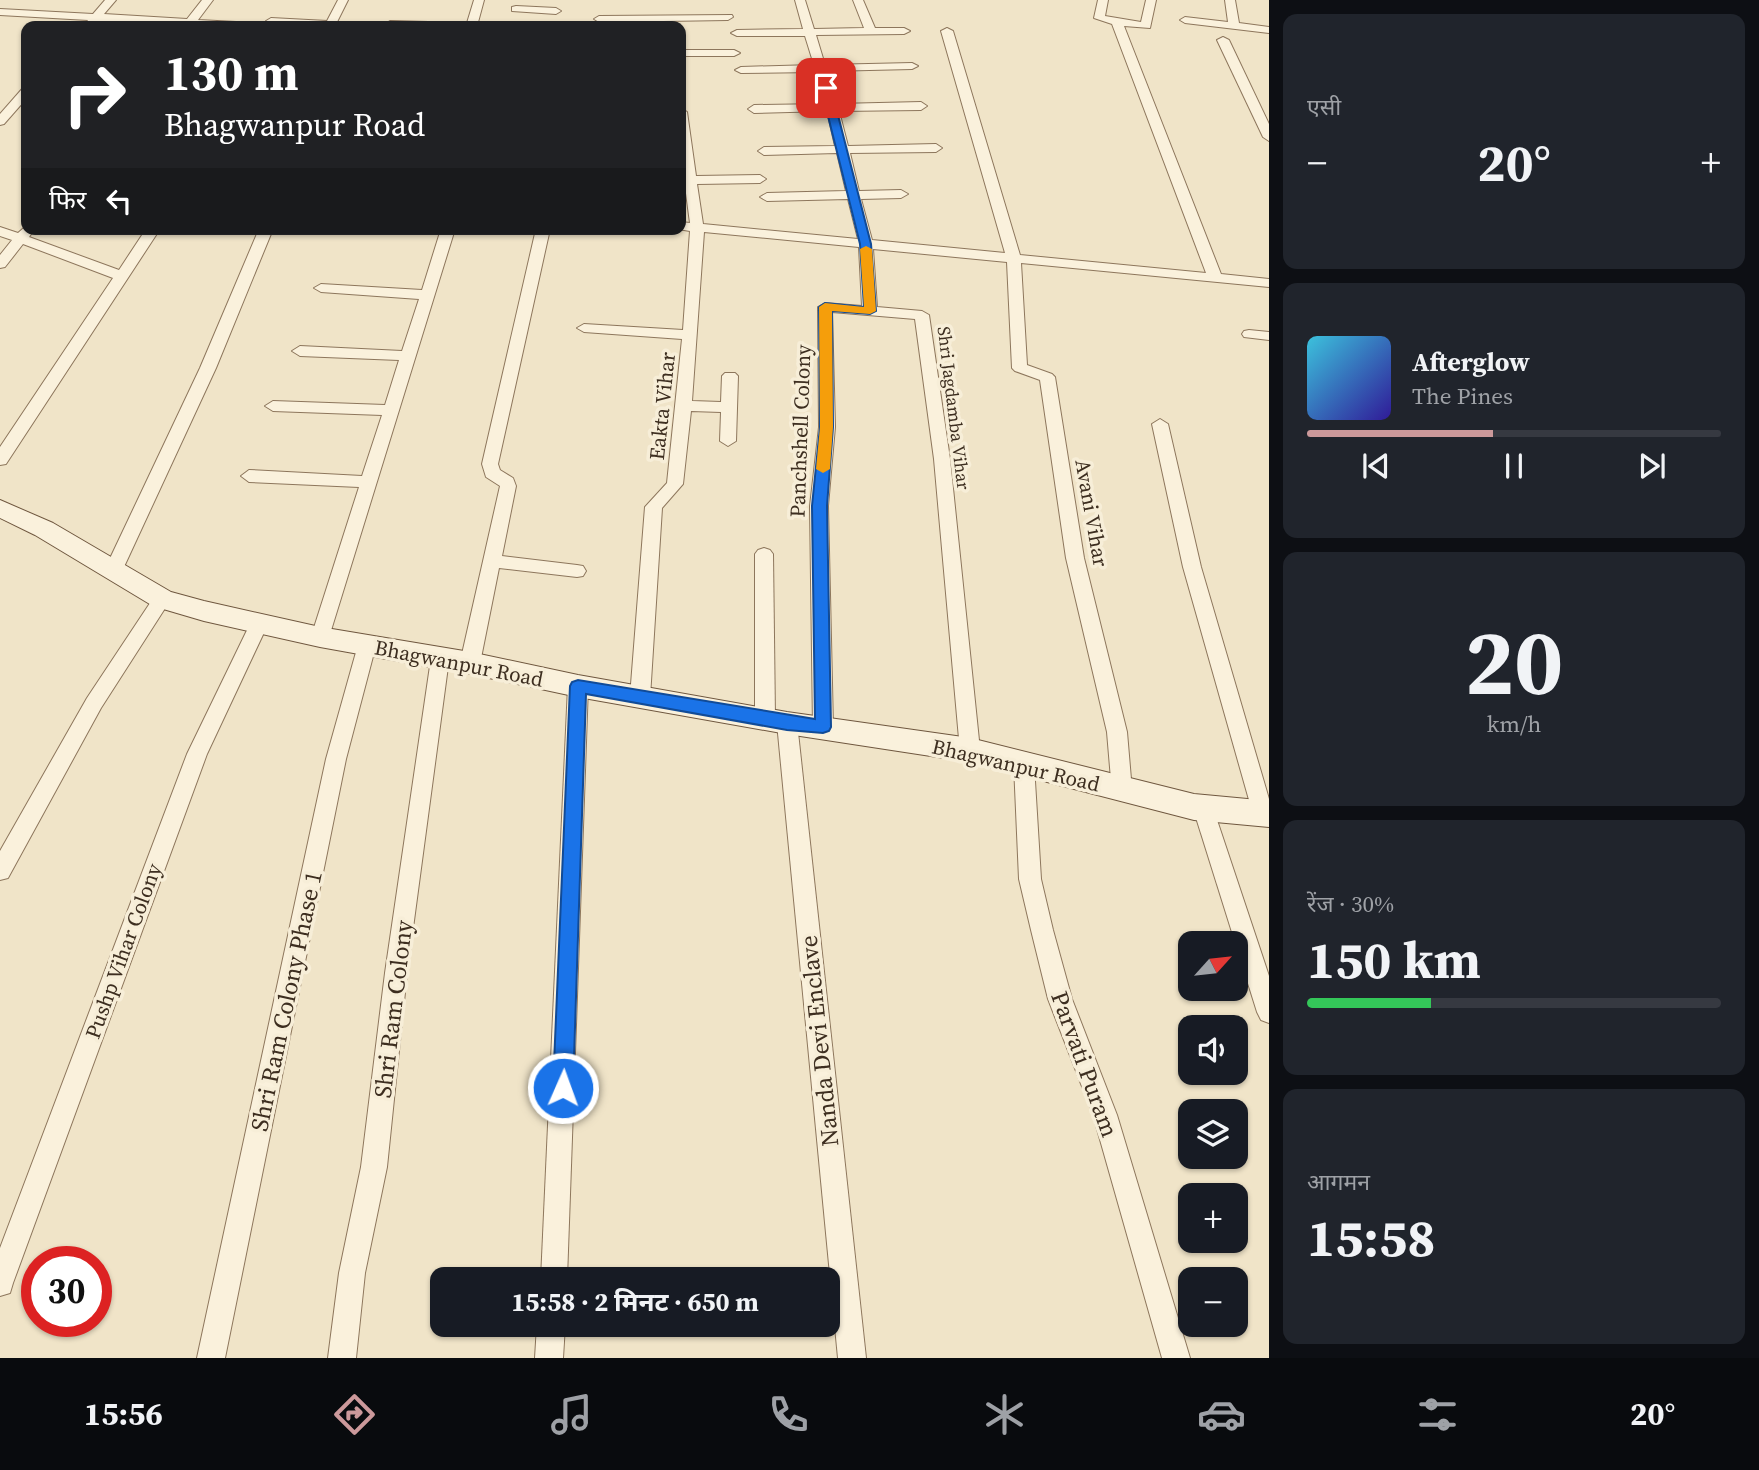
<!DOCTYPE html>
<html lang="hi">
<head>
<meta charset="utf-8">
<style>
	body { margin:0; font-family:"Source Serif 4","Noto Sans Devanagari",serif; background:#20242c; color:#f1f3f6; height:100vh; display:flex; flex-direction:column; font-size:26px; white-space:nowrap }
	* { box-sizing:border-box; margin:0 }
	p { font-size:23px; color:#9ea1a6 }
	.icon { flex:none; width:38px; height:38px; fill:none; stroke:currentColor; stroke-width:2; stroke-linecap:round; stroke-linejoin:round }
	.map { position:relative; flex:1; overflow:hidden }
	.sheet { display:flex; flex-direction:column; gap:14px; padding:14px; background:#0d0f14; width:490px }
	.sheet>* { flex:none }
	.top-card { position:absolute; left:21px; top:21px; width:665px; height:214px; border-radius:14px; box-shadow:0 2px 5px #0004; background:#202124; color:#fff; overflow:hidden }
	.needle { width:46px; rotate:63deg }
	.controls { position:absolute; left:1178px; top:931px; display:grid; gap:14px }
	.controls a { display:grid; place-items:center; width:70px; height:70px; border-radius:14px; background:#171b24; box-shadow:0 2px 5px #0004; font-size:35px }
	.speed { position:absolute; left:21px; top:1246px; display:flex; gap:14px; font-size:35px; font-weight:700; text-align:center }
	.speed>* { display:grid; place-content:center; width:91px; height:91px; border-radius:50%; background:#171b24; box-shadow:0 2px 5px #0004; line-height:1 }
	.speed .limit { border:10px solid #d22; background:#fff; color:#111 }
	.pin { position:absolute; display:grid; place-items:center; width:60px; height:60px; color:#fff; margin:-30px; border-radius:14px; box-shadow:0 4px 10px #0006 }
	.me { position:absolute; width:77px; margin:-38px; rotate:2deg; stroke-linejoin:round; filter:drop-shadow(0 0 5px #0008) }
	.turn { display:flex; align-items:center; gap:24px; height:147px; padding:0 28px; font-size:32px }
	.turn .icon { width:91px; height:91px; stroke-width:2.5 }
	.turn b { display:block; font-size:49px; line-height:60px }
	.then { display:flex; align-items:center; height:66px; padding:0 28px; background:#0003; gap:14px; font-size:26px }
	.big { font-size:52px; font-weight:700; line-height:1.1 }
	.sheet .widget { flex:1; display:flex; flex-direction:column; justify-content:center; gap:10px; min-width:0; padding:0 24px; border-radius:14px; background:#20242c }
	.sheet .dial { align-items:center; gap:0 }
	.dial b { font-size:91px; line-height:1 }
	.song { display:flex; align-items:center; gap:21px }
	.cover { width:84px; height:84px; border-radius:10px; background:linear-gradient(135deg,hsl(190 70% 55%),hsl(250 70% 35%)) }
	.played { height:7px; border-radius:4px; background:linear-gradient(90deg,#cc999b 45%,#363941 45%) }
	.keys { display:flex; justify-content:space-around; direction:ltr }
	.heat { display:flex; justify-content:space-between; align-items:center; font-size:38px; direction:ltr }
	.charge { height:10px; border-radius:5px; background:linear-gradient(90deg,#34c759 30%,#363941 0) }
	.trip { position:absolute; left:430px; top:1267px; width:410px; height:70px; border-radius:14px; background:#171b24; box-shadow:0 2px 5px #0004; font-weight:700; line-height:70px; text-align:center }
	.tabs { display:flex; height:112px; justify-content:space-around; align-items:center; background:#090b0e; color:#9ea1a6 }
	.tabs .icon { width:49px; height:49px }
	.tabs .selected { color:#cc999b }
	.tabs b { font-size:32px; color:#f1f3f6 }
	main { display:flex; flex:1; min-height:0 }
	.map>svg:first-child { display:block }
</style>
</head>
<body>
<main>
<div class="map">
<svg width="1269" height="1358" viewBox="0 0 1269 1358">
	<rect width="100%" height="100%" fill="#f0e4c8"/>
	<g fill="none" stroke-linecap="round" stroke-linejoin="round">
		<defs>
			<g id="street">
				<polygon points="105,0 116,0 104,14 187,19 202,0 213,0 198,20 255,23 260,26 182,26 99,21 91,26 86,23 88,20 0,15 0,9 93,14"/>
				<polygon points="338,0 348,0 335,26 271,24 266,21 271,18 327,21"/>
				<polygon points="474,0 484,0 477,26 386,26 385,24 390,21 467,23"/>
				<polygon points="795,0 805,0 814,29 864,28 853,0 863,0 875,28 904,28 910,31 904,34 816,35 825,65 912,63 918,66 912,69 827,71 837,104 921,102 927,106 921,110 839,111 848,146 936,144 942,148 936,152 850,153 859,191 901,190 908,194 901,198 861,199 872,240 1005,253 941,31 947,28 953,31 1020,255 1206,273 1112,24 1094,18 1098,0 1108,0 1105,16 1141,22 1146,0 1156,0 1150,28 1124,26 1221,274 1269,279 1269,287 1021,263 1027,365 1052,374 1055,377 1084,558 1127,732 1132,791 1129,797 1122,799 1115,797 1112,791 1107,732 1066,558 1040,380 1015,371 1012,368 1007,262 873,249 877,307 922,311 929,315 950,459 980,750 977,756 970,758 963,756 960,750 934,459 915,319 832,312 835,427 828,506 833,727 830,733 823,735 816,733 813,727 810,506 819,427 818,307 825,303 862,306 859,247 704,232 692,401 721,402 722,376 725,373 735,373 738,376 736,441 728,446 720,441 721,412 691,411 683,484 662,508 650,697 647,702 640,705 633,702 630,697 645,507 667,483 682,339 584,332 577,328 584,324 683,330 690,231 678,229 681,229 681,222 690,223 681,156 681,108 687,112 696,176 760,175 766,179 760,183 697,184 703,224 858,239 848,199 767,201 760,197 767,193 846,191 837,153 764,155 758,151 764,147 835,146 827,111 754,113 748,109 754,105 825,104 816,72 741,73 735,70 741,67 814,65 805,36 737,36 731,33 737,30 803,29"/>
				<polygon points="1225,0 1235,0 1239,23 1269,27 1269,33 1185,23 1180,20 1185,17 1228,22"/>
				<polygon points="516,6 556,8 561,11 556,14 512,11 512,7"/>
				<polygon points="732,15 733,17 728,20 599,22 594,19 599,16"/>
				<polygon points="1223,37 1229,40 1269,124 1269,141 1263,137 1217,40"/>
				<polygon points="681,50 734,50 740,53 734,56 681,56"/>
				<polygon points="26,88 26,99 4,124 0,125 0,114 22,89"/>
				<polygon points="26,226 26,229 34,230 29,237 119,270 146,229 160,229 6,464 0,465 0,447 113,278 23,244 5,267 0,268 0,255 12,240 0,236 0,227 18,233"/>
				<polygon points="259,229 273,229 216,368 123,569 120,573 108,573 105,569 200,368"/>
				<polygon points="441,229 455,229 329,637 327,642 313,642 311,637 359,487 249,482 241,476 249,470 362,476 382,415 273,411 265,406 273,401 385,405 399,360 300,356 292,351 300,346 402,351 419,299 321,292 314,288 321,284 422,290"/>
				<polygon points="536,229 550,229 498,464 500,470 513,478 516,486 502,556 577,565 583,566 586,571 583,576 577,577 499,568 480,663 477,668 470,670 463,668 460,663 500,486 486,477 482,464"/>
				<polygon points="1249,330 1269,332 1269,340 1244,337 1242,334 1244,331"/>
				<polygon points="1160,419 1168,424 1201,567 1269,799 1269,821 1263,823 1256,820 1253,814 1183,567 1152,424"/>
				<polygon points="764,548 770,550 773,554 775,718 772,723 765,726 758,723 755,718 755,554 758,550"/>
				<polygon points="162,592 168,594 171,599 101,708 8,878 0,880 0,851 87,698 156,594"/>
				<polygon points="259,617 266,619 268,624 207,754 13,1283 10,1293 0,1296 0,1248 187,754 250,624 252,619"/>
				<polygon points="367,638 374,640 376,645 346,759 225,1358 197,1358 326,759 358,645 360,640"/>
				<polygon points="440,652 447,654 449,659 407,973 387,1167 365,1273 356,1358 328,1358 339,1273 361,1167 385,973 431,659 433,654"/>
				<polygon points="578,679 585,681 588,686 567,1279 541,1279 568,686 571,681"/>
				<polygon points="787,715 794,717 797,723 866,1358 838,1358 777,723 780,717"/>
				<polygon points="1024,757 1031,759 1034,765 1041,879 1053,930 1072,999 1117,1115 1190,1358 1162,1358 1093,1115 1048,999 1031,930 1019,879 1014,765 1017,759"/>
				<polygon points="1203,799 1210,802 1213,808 1269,976 1269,1023 1261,1020 1257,1012 1193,808 1196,802"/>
				<polygon points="537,1325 565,1325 563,1358 535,1358"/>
			</g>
			<polygon id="secondary" points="0,500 53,523 171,592 204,601 320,627 470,652 578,675 787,712 970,738 1194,794 1269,801 1269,827 1194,820 970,762 787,734 578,697 470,674 320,647 204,621 153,606 35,535 0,518"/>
		</defs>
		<use href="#street" stroke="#8d765c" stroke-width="2"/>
		<use href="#secondary" stroke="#6f573f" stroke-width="2"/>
		<use href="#street" fill="#faf1dc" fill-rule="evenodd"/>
		<use href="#secondary" fill="#faf1dc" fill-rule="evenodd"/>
	</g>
	<polygon fill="#1a73e8" stroke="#114b97" stroke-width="2" points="826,85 831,88 871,244 876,311 870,314 832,311 833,427 827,506 831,727 829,731 823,733 787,730 586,694 573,1088 570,1095 563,1098 556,1095 553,1088 570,686 572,682 578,680 815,719 812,506 820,427 819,307 825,303 864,307 860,244 821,88"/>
	<polygon fill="#f59e0b" points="866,246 872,249 876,311 870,314 832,311 833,427 830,469 823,473 816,469 820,427 819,307 825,303 864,307 860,249"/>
	<g text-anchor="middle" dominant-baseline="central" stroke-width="7" stroke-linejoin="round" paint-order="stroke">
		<g font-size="18" fill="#3d2e20" stroke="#f7eed8">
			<text transform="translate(954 408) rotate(83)">Shri Jagdamba Vihar</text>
		</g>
		<g font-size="21" fill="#3d2e20" stroke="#f7eed8">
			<text transform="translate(662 406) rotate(-84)">Eakta Vihar</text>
			<text transform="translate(800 431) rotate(-88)">Panchshell Colony</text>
			<text transform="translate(1092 513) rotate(80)">Avani Vihar</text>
			<text transform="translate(459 663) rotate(11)">Bhagwanpur Road</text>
			<text transform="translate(1016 765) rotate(13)">Bhagwanpur Road</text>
			<text transform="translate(123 951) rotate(-70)">Pushp Vihar Colony</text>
		</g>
		<g font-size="24" fill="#3d2e20" stroke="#f7eed8">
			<text transform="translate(286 1001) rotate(-78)">Shri Ram Colony Phase 1</text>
			<text transform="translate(393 1009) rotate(-83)">Shri Ram Colony</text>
			<text transform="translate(819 1041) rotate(-96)">Nanda Devi Enclave</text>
			<text transform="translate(1085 1064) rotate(70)">Parvati Puram</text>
		</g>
	</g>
</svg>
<div class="controls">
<a><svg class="needle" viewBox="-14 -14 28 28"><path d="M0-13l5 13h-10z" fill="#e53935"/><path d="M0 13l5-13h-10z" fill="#9ea1a6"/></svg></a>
<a><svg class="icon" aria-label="sound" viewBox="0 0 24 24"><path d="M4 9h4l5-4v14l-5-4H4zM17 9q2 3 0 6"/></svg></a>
<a><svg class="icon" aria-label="layers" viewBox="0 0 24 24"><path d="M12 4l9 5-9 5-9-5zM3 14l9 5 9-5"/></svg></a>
<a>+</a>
<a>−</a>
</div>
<div class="speed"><div class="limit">30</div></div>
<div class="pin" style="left:826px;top:88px;background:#d93025"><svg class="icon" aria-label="arrive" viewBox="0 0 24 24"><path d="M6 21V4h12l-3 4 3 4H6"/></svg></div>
<svg class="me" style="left:563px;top:1088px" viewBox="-20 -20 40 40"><circle r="17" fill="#1a73e8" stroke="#fff" stroke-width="3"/><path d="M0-11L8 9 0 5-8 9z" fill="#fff"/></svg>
<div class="trip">15:58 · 2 मिनट · 650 m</div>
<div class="top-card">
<div class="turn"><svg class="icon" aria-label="right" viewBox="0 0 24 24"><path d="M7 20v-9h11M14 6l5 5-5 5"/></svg><div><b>130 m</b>Bhagwanpur Road</div></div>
<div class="then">फिर<svg class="icon" aria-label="left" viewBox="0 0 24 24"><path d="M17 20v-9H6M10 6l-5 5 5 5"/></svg></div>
</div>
</div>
<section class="sheet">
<div class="widget"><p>एसी</p>
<div class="heat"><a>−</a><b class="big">20°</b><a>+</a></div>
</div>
<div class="widget">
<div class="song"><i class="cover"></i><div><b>Afterglow</b><p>The Pines</p></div></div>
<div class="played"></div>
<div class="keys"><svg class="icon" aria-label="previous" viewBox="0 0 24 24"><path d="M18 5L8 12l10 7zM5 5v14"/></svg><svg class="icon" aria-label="pause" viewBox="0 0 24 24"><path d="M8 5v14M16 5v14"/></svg><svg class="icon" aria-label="next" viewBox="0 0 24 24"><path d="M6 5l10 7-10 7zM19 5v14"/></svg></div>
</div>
<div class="widget dial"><b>20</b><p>km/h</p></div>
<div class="widget"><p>रेंज · 30%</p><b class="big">150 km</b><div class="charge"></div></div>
<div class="widget"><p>आगमन</p><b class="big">15:58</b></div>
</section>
</main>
<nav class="tabs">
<b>15:56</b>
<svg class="icon selected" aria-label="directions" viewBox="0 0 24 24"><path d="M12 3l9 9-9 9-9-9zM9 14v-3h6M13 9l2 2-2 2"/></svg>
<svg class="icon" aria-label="music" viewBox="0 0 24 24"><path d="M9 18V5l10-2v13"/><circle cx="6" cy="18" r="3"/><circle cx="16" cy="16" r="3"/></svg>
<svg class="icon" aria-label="phone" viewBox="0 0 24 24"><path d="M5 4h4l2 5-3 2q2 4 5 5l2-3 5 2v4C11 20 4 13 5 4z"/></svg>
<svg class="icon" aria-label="climate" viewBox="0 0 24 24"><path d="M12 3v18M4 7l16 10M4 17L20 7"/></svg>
<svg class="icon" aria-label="car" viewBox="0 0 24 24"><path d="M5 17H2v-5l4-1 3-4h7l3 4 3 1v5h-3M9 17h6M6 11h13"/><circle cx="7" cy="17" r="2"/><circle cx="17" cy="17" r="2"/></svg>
<svg class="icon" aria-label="filters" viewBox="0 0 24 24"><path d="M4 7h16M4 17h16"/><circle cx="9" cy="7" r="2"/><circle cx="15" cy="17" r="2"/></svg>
<b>20°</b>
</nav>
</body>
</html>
